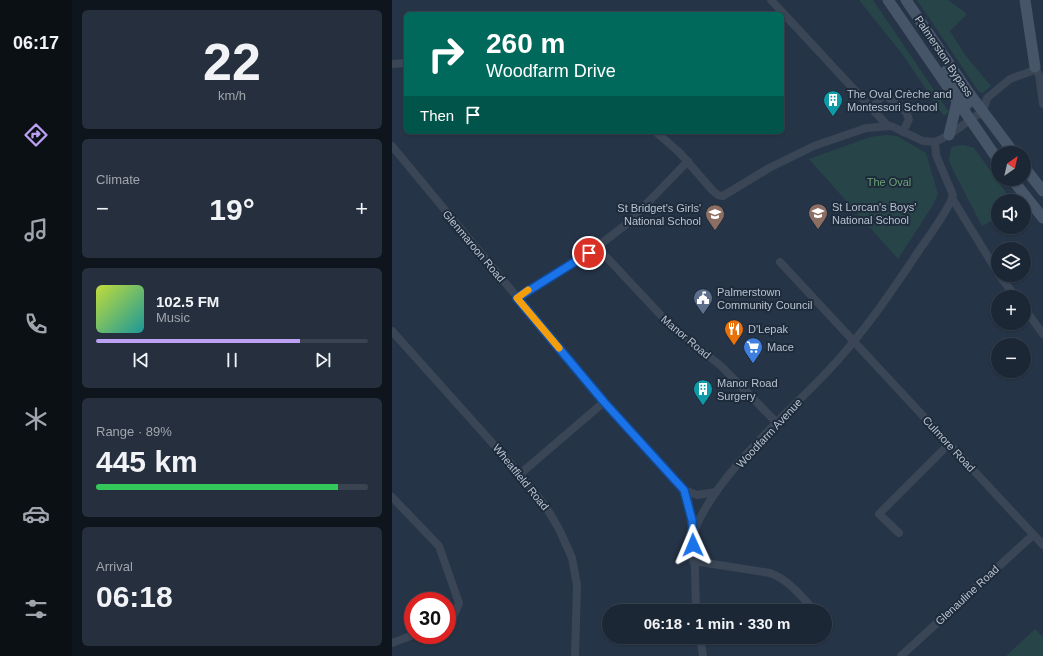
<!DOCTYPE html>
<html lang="en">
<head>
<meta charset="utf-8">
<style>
	body { margin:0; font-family:Helvetica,sans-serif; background:#252f3d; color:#f1f3f6; height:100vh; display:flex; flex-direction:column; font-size:15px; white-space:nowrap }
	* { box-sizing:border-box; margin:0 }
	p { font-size:13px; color:#a0a5ad }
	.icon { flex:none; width:22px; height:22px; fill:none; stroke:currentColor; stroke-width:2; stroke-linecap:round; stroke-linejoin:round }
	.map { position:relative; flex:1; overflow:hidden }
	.details { display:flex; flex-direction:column; gap:10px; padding:10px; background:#0f151d; width:320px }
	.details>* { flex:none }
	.top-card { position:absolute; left:12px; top:12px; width:380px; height:122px; border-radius:6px; box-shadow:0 1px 3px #0004,0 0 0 1px #3a4450; background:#00695c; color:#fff; overflow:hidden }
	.needle { width:26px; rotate:34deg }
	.controls { position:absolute; left:599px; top:146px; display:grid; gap:8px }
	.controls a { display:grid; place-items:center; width:40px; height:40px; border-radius:50%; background:#1c2735; box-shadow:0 1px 3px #0004,0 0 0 1px #3a4450; font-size:20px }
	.speed { position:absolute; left:12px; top:592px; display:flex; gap:8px; font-size:20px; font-weight:700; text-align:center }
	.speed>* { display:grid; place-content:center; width:52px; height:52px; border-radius:50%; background:#1c2735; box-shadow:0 1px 3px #0004,0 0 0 1px #3a4450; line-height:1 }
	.speed .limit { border:6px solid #d22; background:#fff; color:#111 }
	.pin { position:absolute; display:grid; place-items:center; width:34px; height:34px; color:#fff; margin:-17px; border:2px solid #fff; border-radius:50%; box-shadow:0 1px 4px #0007 }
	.me { position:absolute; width:44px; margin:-22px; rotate:359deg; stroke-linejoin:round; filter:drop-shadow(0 0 3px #0008) }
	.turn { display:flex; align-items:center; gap:14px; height:84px; padding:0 16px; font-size:18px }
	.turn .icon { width:52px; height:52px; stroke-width:2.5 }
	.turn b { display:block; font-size:28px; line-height:34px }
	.then { display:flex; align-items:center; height:38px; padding:0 16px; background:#0003; gap:8px; font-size:15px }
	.big { font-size:30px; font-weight:700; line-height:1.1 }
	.details .widget { flex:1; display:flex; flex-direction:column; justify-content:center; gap:6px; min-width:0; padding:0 14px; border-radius:6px; background:#252f3d }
	.details .dial { align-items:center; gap:0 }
	.dial b { font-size:52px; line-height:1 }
	.song { display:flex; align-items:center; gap:12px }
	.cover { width:48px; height:48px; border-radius:6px; background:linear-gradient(135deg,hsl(70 70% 55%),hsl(180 70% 35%)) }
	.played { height:4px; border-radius:2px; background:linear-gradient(90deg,#bca0f2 75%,#3a4450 75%) }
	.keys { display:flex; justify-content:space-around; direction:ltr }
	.heat { display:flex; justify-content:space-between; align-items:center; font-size:22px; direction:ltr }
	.charge { height:6px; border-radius:3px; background:linear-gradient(90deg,#34c759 89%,#3a4450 0) }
	.trip { position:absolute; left:210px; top:604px; width:230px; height:40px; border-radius:20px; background:#1c2735; box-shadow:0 1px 3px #0004,0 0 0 1px #3a4450; font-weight:700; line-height:40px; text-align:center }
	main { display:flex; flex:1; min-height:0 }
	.tabs { display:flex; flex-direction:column; width:72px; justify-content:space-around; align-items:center; background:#0b1015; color:#a0a5ad }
	.tabs .icon { width:28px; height:28px }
	.tabs .selected { color:#bca0f2 }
	.tabs b { font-size:18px; color:#f1f3f6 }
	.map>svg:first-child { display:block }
</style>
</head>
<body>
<main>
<nav class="tabs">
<b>06:17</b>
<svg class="icon selected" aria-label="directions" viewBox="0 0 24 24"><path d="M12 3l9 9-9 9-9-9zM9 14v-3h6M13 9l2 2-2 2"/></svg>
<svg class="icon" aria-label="music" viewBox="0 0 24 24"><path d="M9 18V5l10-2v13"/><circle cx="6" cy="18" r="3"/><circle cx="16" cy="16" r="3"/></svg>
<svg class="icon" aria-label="phone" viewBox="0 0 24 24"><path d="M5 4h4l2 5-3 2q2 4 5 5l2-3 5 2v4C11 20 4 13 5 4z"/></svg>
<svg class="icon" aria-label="climate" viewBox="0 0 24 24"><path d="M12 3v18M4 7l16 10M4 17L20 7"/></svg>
<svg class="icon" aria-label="car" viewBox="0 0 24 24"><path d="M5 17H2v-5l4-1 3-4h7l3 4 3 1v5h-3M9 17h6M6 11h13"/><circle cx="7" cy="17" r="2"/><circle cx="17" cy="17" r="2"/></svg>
<svg class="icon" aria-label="filters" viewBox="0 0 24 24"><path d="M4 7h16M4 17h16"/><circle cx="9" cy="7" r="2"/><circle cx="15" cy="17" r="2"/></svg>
</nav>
<section class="details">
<div class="widget dial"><b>22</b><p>km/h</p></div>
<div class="widget"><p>Climate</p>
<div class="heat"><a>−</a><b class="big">19°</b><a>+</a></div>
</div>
<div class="widget">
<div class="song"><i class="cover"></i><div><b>102.5 FM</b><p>Music</p></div></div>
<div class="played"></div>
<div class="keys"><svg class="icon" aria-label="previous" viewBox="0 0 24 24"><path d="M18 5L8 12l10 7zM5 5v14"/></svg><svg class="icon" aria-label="pause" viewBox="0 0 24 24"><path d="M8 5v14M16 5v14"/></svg><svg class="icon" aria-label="next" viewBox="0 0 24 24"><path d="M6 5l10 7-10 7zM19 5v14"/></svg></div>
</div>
<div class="widget"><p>Range · 89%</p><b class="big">445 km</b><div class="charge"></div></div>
<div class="widget"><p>Arrival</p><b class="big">06:18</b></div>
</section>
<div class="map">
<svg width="651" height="656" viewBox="0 0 651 656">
	<rect width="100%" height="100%" fill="#253447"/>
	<g fill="#274548">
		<polygon points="467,0 481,0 557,112 552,116 511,55"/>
		<polygon points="525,0 556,0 575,14 558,31 573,55 599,86 591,93 587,92"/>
		<polygon points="493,135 505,136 534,153 546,194 541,205 506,259 417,159 478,137"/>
		<polygon points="572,145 582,148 620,201 606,201 606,217 590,226 561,170 557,161 559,148 563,146"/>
		<polygon points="643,629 651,637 651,656 614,656"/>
	</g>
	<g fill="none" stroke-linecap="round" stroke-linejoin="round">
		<g stroke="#3a4656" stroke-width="8">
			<polyline points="379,0 495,125"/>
			<polyline points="0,64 14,63"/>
			<polyline points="480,108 489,97 493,95 514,112 517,119 511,132"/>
			<path d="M264,132L287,152L321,191L326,195L331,196L377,168L422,146L474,128L499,126L531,141L543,142L544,155L561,195C559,207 534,240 526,252C498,294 470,335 435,372C392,417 325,474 302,531"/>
			<polyline points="543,142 557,135 591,111 595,98 618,79 640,71 643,67 647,75 651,104"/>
			<polyline points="0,146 212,402 292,490 296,499 302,531 304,611"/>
			<polyline points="560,198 606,273"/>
			<polyline points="205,247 278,325 329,366 385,423"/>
			<polyline points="388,262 651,545"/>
			<polyline points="607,275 624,297"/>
			<polyline points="125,298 197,253 236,223 296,161"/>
			<polyline points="632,308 651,334"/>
			<polyline points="0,331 128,474 154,507 167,529 180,558 185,585 183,656"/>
			<polyline points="128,474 212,402"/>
			<polyline points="292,490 305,495 324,492"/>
			<polyline points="0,497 47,546 67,603 60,620 55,622"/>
			<polyline points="507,533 487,514 557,444"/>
			<path d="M301,561L378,573C397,580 409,596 423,611"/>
			<polyline points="433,622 436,625"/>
			<polyline points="308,637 311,656"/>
			<polyline points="0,643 21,635"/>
			<polyline points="509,656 641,535"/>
		</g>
		<g stroke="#475569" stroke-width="11">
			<polyline points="496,0 606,160"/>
			<polyline points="514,0 577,93 622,153"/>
			<polyline points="633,0 643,67"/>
			<polyline points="554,71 575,104"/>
			<polyline points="557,135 565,102"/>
			<polyline points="632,167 651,191"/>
			<polyline points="620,179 651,218"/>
		</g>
	</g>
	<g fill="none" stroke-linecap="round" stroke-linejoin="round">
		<defs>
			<polyline id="route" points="197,253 125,298 212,402 292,490 300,520 301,545"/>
		</defs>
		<use href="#route" stroke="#114b97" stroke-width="10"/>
		<use href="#route" stroke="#1a73e8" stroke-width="7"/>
		<polyline stroke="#f59e0b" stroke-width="7" points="136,290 125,298 167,348"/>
	</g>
	<defs>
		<symbol id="building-pin" viewBox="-11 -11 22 30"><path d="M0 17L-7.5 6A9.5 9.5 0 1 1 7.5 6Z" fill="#0f9aa8" stroke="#1e2b3b"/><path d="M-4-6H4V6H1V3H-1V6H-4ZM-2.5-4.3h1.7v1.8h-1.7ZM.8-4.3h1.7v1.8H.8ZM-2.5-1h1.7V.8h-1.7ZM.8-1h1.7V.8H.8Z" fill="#fff"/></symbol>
		<symbol id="school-pin" viewBox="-11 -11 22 30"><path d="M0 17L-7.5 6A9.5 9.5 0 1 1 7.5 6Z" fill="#8d6e63" stroke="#1e2b3b"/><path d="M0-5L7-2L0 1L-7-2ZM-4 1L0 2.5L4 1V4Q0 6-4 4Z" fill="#fff"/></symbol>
		<symbol id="civic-pin" viewBox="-11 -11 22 30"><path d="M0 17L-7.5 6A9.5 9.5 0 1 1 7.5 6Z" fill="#5c6f8a" stroke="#1e2b3b"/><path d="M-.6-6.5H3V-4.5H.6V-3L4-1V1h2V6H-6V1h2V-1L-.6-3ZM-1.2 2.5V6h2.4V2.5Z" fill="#fff"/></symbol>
		<symbol id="restaurant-pin" viewBox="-11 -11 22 30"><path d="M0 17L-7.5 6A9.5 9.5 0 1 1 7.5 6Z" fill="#e8710a" stroke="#1e2b3b"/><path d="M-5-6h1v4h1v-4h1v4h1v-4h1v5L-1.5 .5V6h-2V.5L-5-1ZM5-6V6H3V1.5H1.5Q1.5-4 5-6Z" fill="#fff"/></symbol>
		<symbol id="supermarket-pin" viewBox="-11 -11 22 30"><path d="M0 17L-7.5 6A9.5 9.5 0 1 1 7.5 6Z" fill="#3f7fe0" stroke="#1e2b3b"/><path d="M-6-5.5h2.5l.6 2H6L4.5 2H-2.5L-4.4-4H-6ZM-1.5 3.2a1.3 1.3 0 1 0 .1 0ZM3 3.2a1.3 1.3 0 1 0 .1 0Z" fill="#fff"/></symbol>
	</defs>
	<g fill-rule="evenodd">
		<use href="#building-pin" x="430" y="89" width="22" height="30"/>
		<use href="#school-pin" x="415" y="202" width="22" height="30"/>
		<use href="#school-pin" x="312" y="203" width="22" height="30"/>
		<use href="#civic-pin" x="300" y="287" width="22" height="30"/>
		<use href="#restaurant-pin" x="331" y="318" width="22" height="30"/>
		<use href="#supermarket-pin" x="350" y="336" width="22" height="30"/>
		<use href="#building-pin" x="300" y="378" width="22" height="30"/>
	</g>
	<g text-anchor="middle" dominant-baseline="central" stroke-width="4" stroke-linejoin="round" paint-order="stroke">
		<g font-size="11" fill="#b8c1cf" stroke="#1e2b3b">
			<text transform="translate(552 56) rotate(56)">Palmerston Bypass</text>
			<text transform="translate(82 246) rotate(50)">Glenmaroon Road</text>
			<text transform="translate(294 337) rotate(40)">Manor Road</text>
			<text transform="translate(377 433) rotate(-47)">Woodfarm Avenue</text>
			<text transform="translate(557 444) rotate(47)">Culmore Road</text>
			<text transform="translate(129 477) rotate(51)">Wheatfield Road</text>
			<text transform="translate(575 595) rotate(-43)">Glenauline Road</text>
		</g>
		<g font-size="11" fill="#b8c1cf" stroke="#1e2b3b" text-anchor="start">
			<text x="455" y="94">The Oval Crèche and<tspan x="455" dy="13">Montessori School</tspan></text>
			<text x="440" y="207">St Lorcan's Boys'<tspan x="440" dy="13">National School</tspan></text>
			<text x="309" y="208" text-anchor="end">St Bridget's Girls'<tspan x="309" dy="13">National School</tspan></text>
			<text x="325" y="292">Palmerstown<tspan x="325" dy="13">Community Council</tspan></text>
			<text x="356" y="329">D'Lepak</text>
			<text x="375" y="347">Mace</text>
			<text x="325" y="383">Manor Road<tspan x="325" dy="13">Surgery</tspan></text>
		</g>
		<g font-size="11" fill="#6ca277" stroke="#1e2b3b">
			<text x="497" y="182">The Oval</text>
		</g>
	</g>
</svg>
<div class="controls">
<a><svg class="needle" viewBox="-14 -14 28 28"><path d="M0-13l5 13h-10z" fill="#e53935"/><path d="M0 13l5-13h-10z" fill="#a0a5ad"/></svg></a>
<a><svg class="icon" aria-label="sound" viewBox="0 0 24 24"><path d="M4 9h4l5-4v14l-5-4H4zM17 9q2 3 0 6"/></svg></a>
<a><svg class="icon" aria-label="layers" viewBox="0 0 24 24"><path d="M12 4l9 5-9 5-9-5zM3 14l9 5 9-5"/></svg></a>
<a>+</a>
<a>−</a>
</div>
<div class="speed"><div class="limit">30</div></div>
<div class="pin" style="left:197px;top:253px;background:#d93025"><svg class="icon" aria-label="arrive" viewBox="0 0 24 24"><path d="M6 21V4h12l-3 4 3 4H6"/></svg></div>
<svg class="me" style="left:301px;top:545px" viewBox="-20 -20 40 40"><path d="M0-17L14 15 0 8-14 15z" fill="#1a73e8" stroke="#fff" stroke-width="4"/></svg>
<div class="trip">06:18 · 1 min · 330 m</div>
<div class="top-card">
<div class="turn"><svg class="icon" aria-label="right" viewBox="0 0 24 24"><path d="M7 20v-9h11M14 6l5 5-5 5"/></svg><div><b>260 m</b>Woodfarm Drive</div></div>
<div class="then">Then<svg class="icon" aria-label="arrive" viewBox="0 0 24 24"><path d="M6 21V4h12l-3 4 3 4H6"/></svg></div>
</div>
</div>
</main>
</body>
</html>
